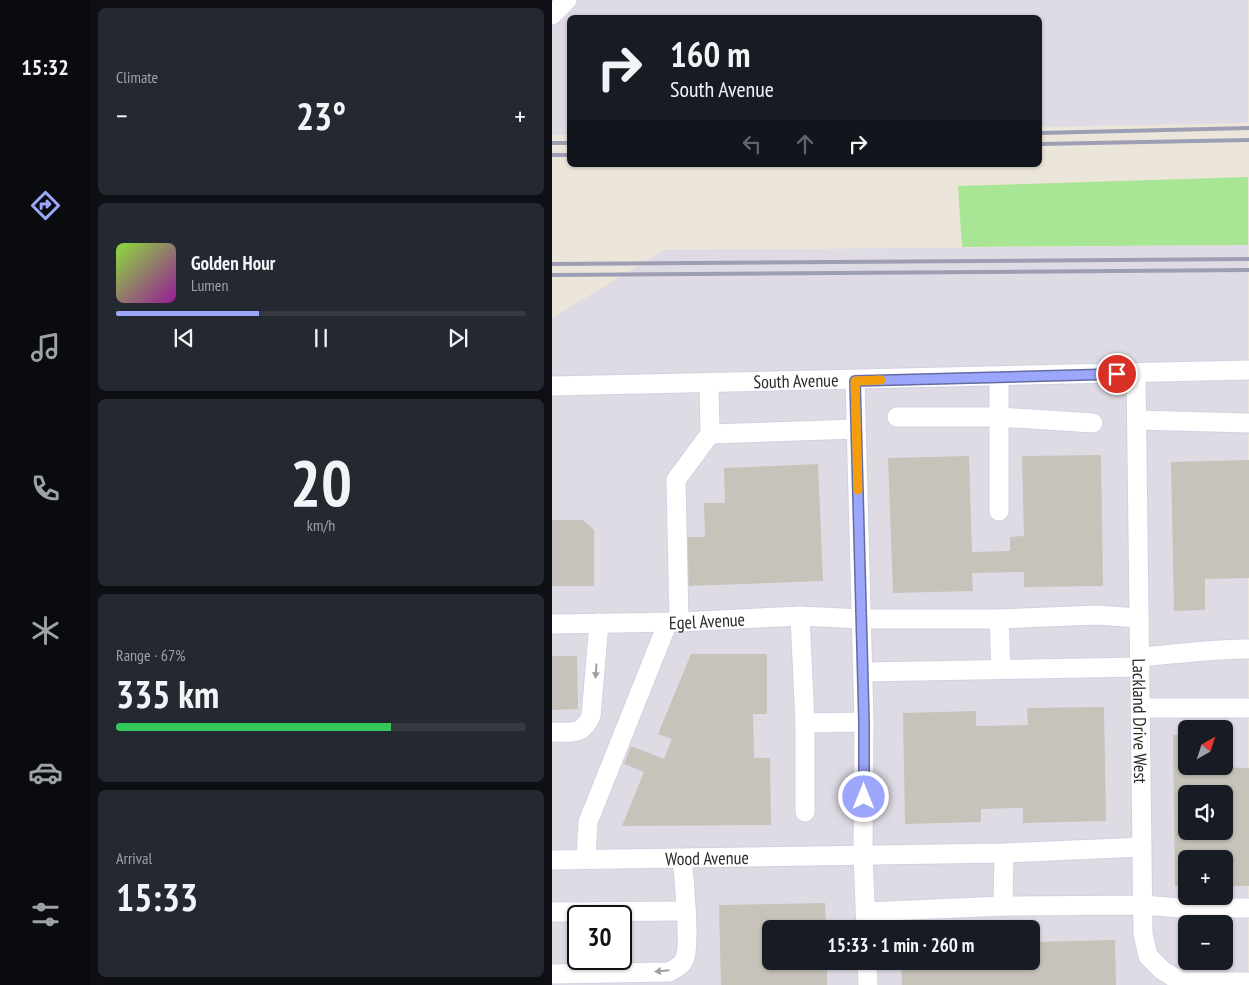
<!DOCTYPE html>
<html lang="en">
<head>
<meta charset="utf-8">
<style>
	body { margin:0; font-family:"PT Sans Narrow",sans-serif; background:#242831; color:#f1f3f6; height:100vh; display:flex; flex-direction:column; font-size:19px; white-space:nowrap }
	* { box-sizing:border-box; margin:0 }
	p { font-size:16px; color:#9ea1a6 }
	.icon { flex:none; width:28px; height:28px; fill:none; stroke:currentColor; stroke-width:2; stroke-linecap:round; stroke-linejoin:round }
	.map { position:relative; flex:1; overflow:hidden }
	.drawer { display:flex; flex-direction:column; gap:8px; padding:8px; background:#0d0f14; width:462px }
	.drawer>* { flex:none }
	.top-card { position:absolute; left:15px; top:15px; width:475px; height:152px; border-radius:8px; box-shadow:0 1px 4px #0004; background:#171b24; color:#f1f3f6; overflow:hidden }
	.needle { width:32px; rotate:39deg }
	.fabs { position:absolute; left:626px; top:720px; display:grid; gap:10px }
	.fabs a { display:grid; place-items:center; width:55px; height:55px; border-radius:8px; background:#171b24; box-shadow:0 1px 4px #0004; font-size:25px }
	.speed { position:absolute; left:15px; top:905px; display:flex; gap:10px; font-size:25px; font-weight:700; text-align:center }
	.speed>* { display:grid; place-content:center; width:65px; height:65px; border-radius:50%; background:#171b24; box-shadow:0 1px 4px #0004; line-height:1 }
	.speed .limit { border:2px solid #111; border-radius:8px; background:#fff; color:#111 }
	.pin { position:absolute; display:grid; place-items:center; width:42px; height:42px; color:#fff; margin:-21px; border:2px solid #fff; border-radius:50%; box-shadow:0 1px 5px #0007 }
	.me { position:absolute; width:55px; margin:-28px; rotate:0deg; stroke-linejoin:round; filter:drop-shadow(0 0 4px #0008) }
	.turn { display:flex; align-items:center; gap:18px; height:105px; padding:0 20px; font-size:22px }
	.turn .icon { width:65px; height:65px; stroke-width:2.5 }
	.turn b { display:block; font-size:35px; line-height:42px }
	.lanes { display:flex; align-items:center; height:48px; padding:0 20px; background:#0003; justify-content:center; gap:25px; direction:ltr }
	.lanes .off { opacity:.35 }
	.big { font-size:38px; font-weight:800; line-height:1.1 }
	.drawer .tile { flex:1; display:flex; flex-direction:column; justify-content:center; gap:8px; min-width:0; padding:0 18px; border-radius:8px; background:#242831 }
	.drawer .dial { align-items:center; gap:0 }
	.dial b { font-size:65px; line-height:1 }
	.song { display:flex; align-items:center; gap:15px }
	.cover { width:60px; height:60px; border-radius:8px; background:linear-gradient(135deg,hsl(90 70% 55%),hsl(300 70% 35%)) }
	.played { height:5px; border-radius:2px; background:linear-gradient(90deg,#9ca6fa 35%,#363941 35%) }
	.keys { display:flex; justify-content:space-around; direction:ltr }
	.heat { display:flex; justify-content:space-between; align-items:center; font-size:28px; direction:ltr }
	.charge { height:8px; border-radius:4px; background:linear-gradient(90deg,#34c759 67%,#363941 0) }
	.trip { position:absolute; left:210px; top:920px; width:278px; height:50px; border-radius:8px; background:#171b24; box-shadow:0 1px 4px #0004; font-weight:800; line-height:50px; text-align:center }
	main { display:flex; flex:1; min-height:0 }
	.dock { display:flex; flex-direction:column; width:90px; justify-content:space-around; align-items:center; background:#090b0e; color:#9ea1a6 }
	.dock .icon { width:35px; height:35px }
	.dock .active { color:#9ca6fa }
	.dock b { font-size:22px; color:#f1f3f6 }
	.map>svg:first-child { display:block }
</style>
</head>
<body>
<main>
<nav class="dock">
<b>15:32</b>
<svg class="icon active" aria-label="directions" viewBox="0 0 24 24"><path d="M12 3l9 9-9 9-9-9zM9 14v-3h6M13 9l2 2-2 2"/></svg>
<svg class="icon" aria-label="music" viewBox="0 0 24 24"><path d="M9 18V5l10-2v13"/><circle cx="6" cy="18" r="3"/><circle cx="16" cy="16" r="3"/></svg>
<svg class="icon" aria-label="phone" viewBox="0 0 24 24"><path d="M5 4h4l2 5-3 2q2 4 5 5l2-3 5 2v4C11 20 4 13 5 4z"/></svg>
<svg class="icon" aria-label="climate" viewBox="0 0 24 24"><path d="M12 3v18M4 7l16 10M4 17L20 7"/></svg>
<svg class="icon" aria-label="car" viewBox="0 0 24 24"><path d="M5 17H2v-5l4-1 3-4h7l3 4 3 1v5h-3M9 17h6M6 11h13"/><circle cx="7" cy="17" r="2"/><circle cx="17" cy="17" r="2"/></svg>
<svg class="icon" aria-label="filters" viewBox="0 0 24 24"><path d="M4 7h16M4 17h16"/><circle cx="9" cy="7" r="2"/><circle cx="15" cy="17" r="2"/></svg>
</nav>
<section class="drawer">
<div class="tile"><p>Climate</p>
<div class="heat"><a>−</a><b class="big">23°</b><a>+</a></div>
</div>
<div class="tile">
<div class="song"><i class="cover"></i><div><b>Golden Hour</b><p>Lumen</p></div></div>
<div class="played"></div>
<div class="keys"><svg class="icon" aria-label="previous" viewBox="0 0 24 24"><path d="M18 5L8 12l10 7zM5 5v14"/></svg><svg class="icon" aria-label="pause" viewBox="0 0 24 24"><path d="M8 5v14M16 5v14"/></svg><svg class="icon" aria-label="next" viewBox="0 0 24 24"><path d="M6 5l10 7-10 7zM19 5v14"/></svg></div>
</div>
<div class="tile dial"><b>20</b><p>km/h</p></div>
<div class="tile"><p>Range · 67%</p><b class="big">335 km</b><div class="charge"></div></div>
<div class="tile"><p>Arrival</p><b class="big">15:33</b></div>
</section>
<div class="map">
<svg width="697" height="985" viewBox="0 0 697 985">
	<rect width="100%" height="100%" fill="#ece6da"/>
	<g fill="#dfdbe4" fill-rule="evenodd">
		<polygon points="0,0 696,0 696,123 488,127 488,18 18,18 17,135 0,135"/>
		<path d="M696,245V985H0V318L112,250ZM635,729H672V766H635ZM635,794H672V831H635ZM635,859H672V896H635ZM26,916H69V959H26ZM635,924H672V961H635ZM219,929H479V961H219Z"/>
	</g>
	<polygon fill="#a8e595" points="696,177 696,245 410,247 406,186"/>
	<g fill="#c7c3ba" fill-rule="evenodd">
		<polygon points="549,455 551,586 472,587 472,572 420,573 421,591 341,593 336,458 417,456 420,552 458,551 458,537 472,536 470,456"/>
		<polygon points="697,460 697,578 653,579 653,610 622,611 619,462"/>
		<polygon points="266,464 271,581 136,586 134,537 153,537 152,503 173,503 172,468"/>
		<polygon points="0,520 31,520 42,530 42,586 0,586"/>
		<polygon points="139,654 215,654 215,714 201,714 202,758 218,758 219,825 70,826 92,772 72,764 79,746 112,759 120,739 106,734"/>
		<polygon points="0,656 25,656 26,709 0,710"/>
		<polygon points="552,707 554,821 471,823 471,808 429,809 429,822 353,824 351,713 424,711 424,726 476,725 475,708"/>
		<path d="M621,735H635V766L697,768V886H672V859H635V886H623ZM635,794H672V831H635Z"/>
		<polygon points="273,903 274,929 219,929 219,961 275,961 275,985 169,985 167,905"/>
		<polygon points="563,940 564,985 350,985 349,961 479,961 481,959 480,942"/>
	</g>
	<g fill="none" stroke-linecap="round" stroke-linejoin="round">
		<defs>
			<g id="minor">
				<polyline points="0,15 15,0"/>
				<path id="s1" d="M584,373L591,934L596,956L610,970L629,982H697"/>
				<polyline points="447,377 447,511"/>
				<polyline points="303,381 312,722 311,854 314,929"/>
				<path id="s2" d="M0,386L697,370"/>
				<polyline points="345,417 447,417 541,423"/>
				<polyline points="585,420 697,423"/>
				<polyline points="158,434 304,429"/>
				<polyline points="248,616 253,723"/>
				<polyline points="447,619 449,669"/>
				<polyline points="127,622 124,480 158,434 157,384"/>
				<path id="s3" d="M0,624L127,622L248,616L310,619H447L545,615L587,618"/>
				<path d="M588,657C624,654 660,649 697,649"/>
				<polyline points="311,672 588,667"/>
				<polyline points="589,708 697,708"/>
				<path d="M0,732C19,732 30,736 39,716L47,623"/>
				<polyline points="253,812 253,723 312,722"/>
				<polyline points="34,859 36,822 116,622"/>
				<path id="s4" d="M0,860L452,853L590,847"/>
				<polyline points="451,906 452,853"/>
				<polyline points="0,912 133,911"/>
				<polyline points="313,912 451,906 591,905 628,908 697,908"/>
				<polyline points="315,961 316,985"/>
				<path d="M0,974L117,972C123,969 129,966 132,960C139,949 132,876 130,859"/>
			</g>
		</defs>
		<use href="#minor" stroke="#d0d1e3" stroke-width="21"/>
		<use href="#minor" stroke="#fff" stroke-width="19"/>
		<g stroke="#9d9eb4" stroke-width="4">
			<polyline points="488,133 697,128"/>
			<polyline points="0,143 18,143"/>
			<polyline points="488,144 697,140"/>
			<polyline points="0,155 18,155"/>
			<polyline points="0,264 697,259"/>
			<polyline points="0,275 697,270"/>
		</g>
	</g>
	<defs><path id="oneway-solid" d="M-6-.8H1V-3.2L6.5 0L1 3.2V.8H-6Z" transform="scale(1.25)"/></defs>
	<g fill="#9f9f9f">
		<use href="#oneway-solid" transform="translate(44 671) rotate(94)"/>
		<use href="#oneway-solid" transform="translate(110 971) rotate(175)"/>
	</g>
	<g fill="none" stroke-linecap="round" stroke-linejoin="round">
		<defs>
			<polyline id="route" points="312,797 312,722 303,381 565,374"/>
		</defs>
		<use href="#route" stroke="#656ca2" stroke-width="12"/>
		<use href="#route" stroke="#9ca6fa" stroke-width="9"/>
		<polyline stroke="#f59e0b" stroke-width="9" points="306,490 303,381 329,380"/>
	</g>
	<g text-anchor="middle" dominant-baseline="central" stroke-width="4.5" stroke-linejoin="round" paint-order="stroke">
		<g font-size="18" fill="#292929" stroke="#fff">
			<text stroke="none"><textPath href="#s2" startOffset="244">South Avenue</textPath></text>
			<text stroke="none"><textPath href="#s3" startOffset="155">Egel Avenue</textPath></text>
			<text stroke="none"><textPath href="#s1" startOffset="348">Lackland Drive West</textPath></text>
			<text stroke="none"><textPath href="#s4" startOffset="155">Wood Avenue</textPath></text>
		</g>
	</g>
</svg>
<div class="fabs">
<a><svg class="needle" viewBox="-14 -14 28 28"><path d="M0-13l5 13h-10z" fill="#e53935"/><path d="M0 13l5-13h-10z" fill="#9ea1a6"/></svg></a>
<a><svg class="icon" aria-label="sound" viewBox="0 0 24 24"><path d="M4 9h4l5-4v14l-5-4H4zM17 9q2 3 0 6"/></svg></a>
<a>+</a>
<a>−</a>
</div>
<div class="speed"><div class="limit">30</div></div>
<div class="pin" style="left:565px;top:374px;background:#d93025"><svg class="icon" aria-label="arrive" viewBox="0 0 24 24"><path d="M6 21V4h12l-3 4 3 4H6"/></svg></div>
<svg class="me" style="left:312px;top:797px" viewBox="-20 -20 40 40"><circle r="17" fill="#9ca6fa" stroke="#fff" stroke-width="3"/><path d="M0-11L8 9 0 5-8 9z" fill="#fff"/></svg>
<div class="trip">15:33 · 1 min · 260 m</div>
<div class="top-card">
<div class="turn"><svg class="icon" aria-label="right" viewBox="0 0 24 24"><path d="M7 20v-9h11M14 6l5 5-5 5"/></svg><div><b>160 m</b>South Avenue</div></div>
<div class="lanes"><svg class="icon off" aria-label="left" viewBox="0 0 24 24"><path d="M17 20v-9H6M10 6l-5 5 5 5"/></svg><svg class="icon off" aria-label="ahead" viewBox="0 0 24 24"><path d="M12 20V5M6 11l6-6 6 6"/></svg><svg class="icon" aria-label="right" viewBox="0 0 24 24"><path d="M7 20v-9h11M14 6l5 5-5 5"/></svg></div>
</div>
</div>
</main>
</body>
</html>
